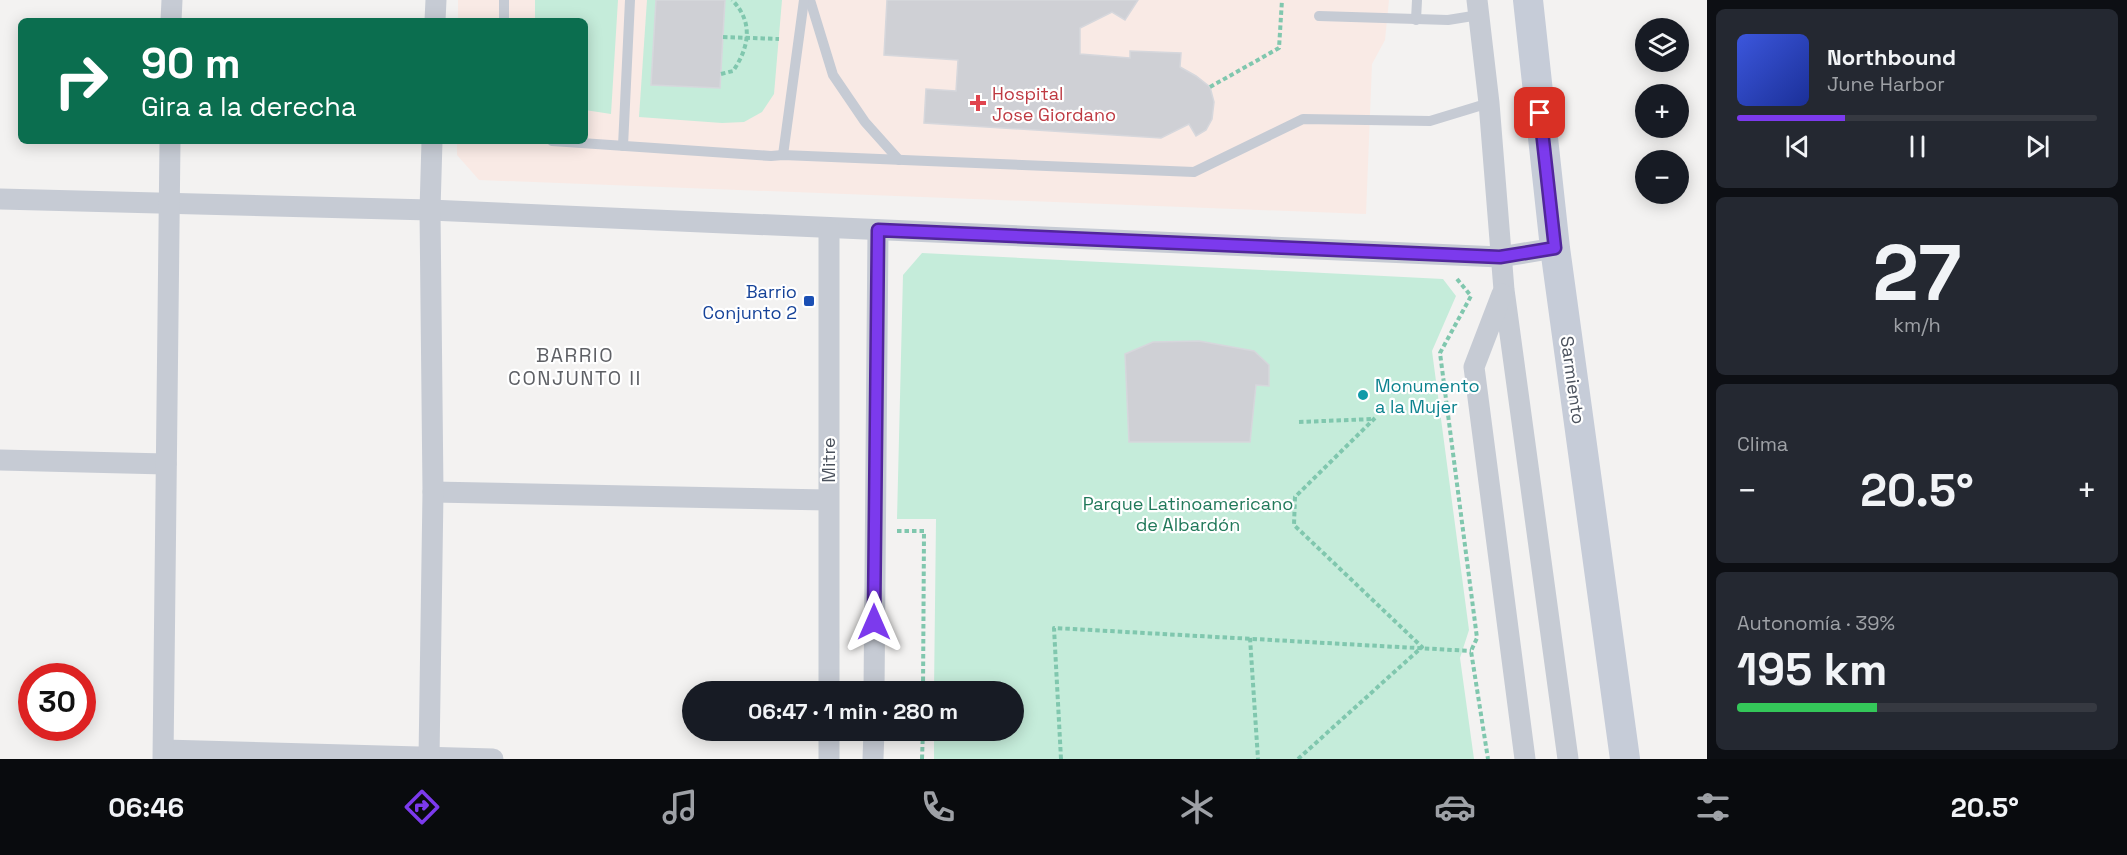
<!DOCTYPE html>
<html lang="es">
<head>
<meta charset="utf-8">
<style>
	body { margin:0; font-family:"Space Grotesk",sans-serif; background:#242831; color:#f1f3f6; height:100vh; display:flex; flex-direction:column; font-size:22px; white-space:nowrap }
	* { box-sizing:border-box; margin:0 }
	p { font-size:20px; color:#9ea1a6 }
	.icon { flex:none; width:33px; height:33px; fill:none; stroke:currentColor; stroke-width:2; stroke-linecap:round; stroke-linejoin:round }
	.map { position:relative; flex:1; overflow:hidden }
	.drawer { display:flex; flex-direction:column; gap:9px; padding:9px; background:#0d0f14; width:420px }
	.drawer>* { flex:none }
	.hud { position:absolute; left:18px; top:18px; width:570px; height:126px; border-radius:9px; box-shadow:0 3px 15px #0003; background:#0b6e4f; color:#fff; overflow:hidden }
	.controls { position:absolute; left:1635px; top:18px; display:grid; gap:12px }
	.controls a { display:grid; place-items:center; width:54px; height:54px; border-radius:50%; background:#171b24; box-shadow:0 3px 15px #0003; font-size:30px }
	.speed { position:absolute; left:18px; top:663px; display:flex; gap:12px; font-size:30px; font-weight:700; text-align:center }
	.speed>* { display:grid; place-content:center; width:78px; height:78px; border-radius:50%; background:#171b24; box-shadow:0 3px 15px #0003; line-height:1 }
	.speed .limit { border:9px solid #d22; background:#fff; color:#111 }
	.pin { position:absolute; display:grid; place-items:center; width:51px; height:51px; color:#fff; margin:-26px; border-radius:12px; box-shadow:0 3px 9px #0006 }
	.me { position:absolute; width:66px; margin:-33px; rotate:0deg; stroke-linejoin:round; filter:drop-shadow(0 0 4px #0008) }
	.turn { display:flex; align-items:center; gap:21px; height:126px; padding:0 24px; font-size:27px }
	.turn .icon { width:78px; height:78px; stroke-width:2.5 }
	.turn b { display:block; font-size:42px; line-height:51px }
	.big { font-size:45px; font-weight:700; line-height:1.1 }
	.drawer .tile { flex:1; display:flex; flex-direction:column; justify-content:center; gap:9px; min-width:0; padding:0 21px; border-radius:9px; background:#242831 }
	.drawer .dial { align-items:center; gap:0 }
	.dial b { font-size:78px; line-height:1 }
	.song { display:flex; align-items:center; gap:18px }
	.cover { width:72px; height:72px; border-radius:9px; background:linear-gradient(135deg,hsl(230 70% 55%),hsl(230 70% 35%)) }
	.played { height:6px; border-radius:3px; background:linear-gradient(90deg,#7c3aed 30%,#363941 30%) }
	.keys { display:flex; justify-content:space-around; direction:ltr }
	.heat { display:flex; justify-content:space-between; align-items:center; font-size:33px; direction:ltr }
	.charge { height:9px; border-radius:4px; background:linear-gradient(90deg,#34c759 39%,#363941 0) }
	.trip { position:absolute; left:682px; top:681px; width:342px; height:60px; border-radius:30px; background:#171b24; box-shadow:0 3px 15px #0003; font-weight:700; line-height:60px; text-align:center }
	.tabs { display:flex; height:96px; justify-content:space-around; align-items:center; background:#090b0e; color:#9ea1a6 }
	.tabs .icon { width:42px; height:42px }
	.tabs .selected { color:#7c3aed }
	.tabs b { font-size:27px; color:#f1f3f6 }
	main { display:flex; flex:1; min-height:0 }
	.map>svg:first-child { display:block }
</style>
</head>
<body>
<main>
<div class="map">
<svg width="1707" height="759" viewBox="0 0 1707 759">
	<rect width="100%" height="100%" fill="#f3f2f1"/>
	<polygon fill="#f9eae5" points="458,0 1389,0 1385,40 1372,64 1366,214 479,180 457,155 457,141 585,141 585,21 458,21"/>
	<g fill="#c5ecda">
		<polygon points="535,0 618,0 611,114 585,110 585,21 535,21"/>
		<polygon points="647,0 782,0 774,94 762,112 744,122 722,123 639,117"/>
		<polygon points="922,253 1443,279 1456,296 1432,351 1469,630 1460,658 1474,759 934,759 934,731 1014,730 1014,692 934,691 936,519 897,519 903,275"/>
	</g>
	<g fill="#cfd0d5" stroke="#d6d7dc" stroke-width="1.5">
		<polygon points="656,0 725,0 720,88 651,85"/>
		<polygon points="887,0 1138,0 1125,20 1112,12 1080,28 1080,54 1130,58 1130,51 1181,53 1180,67 1196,76 1210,87 1214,102 1212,119 1206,130 1196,136 1189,124 1161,138 924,123 926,89 956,91 958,60 884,55"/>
		<polygon points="1199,341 1254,351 1269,365 1269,386 1256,385 1250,442 1129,442 1125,354 1153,342"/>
	</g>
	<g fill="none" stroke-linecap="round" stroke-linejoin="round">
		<g stroke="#80c7ae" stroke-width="4" stroke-dasharray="4.5 3" stroke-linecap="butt">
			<polyline points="723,37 779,39"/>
			<path d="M721,74L733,71C749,48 754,22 732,0"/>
			<polyline points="1210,87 1279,48 1282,0"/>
			<polyline points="1457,279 1471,296 1440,353 1477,638 1471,651 1488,759"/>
			<polyline points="1299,422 1373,419"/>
			<polyline points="897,531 924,531 923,692"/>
			<polyline points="1250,638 1258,759"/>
			<polyline points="922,759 923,730"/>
			<polyline points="1061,759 1054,628 1471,651"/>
			<polyline points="1298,759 1422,647 1294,525 1295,497 1375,418"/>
		</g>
		<g stroke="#c6cbd4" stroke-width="10">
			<polyline points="810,0 833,75 865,122 899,160"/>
			<polyline points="1319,16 1448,20 1479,15"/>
			<polyline points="1416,20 1417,0"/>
			<polyline points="504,21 504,0"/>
			<polyline points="552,141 771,156 783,155 1194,172 1303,119 1430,121 1489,103"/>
			<polyline points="623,146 630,0"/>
			<polyline points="783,155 804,0"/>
		</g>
		<g stroke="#c6cbd4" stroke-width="21">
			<polyline points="1477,0 1489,103 1504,290 1568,759"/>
			<polyline points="171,21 172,0"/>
			<polyline points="435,21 436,0"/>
			<polyline points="0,199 430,210 1500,257 1555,248"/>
			<polyline points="1502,294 1474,367 1525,759"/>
			<polyline points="0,460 166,464"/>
			<polyline points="433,492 828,500"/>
			<polyline points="829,692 829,228"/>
			<polyline points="874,692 878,230"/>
			<polyline points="829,730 829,759"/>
			<polyline points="164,750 493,759"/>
			<polyline points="163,759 170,141"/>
			<polyline points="429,759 433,492 430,210 432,141"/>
			<polyline points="873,759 874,730"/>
		</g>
		<polyline stroke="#c6ccd8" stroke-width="30" points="1528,0 1555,248 1625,759"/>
	</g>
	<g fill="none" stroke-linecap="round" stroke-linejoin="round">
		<defs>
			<polyline id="route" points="874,622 878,230 1500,257 1555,248 1540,113"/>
		</defs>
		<use href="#route" stroke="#51269a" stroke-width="15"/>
		<use href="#route" stroke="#7c3aed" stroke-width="10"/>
	</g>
	<path fill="#e0444e" stroke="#fff" stroke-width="2" d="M975 94h6v6h6v6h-6v6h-6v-6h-6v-6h6z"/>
	<rect fill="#1a4fb4" stroke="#fff" stroke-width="2" x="803" y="295" width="12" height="12" rx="3"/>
	<circle fill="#0f9aa8" stroke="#fff" stroke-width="2" cx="1363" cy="395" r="6"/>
	<g text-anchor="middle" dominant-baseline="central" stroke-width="4.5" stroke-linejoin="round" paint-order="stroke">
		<g font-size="18" fill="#be3a42" stroke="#fff" text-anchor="start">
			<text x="992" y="93">Hospital<tspan x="992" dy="21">Jose Giordano</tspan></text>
		</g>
		<g font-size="18" fill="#164399" stroke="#fff" text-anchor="end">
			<text x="797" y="291">Barrio<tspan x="797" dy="21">Conjunto 2</tspan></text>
		</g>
		<g font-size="18" fill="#4b525d" stroke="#fff">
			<text transform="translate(1573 380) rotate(82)">Sarmiento</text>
			<text transform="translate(828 460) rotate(-90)">Mitre</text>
		</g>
		<g font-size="18" fill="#0d838f" stroke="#fff" text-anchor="start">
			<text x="1375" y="385">Monumento<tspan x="1375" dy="21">a la Mujer</tspan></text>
		</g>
		<g font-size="18" fill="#21795a" stroke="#fff">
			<text x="1188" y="503">Parque Latinoamericano<tspan x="1188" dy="21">de Albardón</tspan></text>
		</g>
		<g font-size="20" letter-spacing="1.5" fill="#5e6065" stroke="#fff">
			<text x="575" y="355">BARRIO<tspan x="575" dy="23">CONJUNTO II</tspan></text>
		</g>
	</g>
</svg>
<div class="controls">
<a><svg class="icon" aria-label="layers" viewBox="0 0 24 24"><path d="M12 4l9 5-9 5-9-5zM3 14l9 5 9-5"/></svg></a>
<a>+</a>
<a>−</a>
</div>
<div class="speed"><div class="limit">30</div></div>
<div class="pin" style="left:1540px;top:113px;background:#d93025"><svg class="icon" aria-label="arrive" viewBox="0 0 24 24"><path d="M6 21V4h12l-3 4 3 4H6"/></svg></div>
<svg class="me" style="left:874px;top:622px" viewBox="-20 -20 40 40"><path d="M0-17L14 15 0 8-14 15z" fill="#7c3aed" stroke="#fff" stroke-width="4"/></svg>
<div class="trip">06:47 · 1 min · 280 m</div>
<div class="hud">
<div class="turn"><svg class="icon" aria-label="right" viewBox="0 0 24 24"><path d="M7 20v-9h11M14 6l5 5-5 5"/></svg><div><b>90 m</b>Gira a la derecha</div></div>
</div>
</div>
<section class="drawer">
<div class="tile">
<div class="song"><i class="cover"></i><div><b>Northbound</b><p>June Harbor</p></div></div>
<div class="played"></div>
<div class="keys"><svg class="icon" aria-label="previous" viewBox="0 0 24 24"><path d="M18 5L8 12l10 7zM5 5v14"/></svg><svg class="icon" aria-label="pause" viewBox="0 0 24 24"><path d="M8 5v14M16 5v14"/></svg><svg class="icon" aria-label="next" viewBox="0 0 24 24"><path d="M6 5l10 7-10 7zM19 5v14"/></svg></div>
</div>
<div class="tile dial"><b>27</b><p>km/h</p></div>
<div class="tile"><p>Clima</p>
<div class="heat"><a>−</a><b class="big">20.5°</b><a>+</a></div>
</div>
<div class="tile"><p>Autonomía · 39%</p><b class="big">195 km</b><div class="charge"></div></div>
</section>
</main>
<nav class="tabs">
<b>06:46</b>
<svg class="icon selected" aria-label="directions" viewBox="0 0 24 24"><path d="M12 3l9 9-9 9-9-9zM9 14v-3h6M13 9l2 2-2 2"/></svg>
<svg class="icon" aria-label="music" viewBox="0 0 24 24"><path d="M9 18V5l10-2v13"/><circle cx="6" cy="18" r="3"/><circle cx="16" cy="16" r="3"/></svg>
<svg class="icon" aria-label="phone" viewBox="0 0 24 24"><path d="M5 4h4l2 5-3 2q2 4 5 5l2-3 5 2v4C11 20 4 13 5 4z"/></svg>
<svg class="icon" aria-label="climate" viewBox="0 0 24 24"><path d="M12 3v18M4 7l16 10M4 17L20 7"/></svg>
<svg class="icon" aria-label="car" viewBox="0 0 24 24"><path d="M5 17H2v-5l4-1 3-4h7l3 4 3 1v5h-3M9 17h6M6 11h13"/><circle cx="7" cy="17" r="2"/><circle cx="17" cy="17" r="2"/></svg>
<svg class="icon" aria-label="filters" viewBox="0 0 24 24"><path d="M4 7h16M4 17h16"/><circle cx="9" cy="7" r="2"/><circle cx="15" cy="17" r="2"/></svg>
<b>20.5°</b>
</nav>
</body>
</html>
